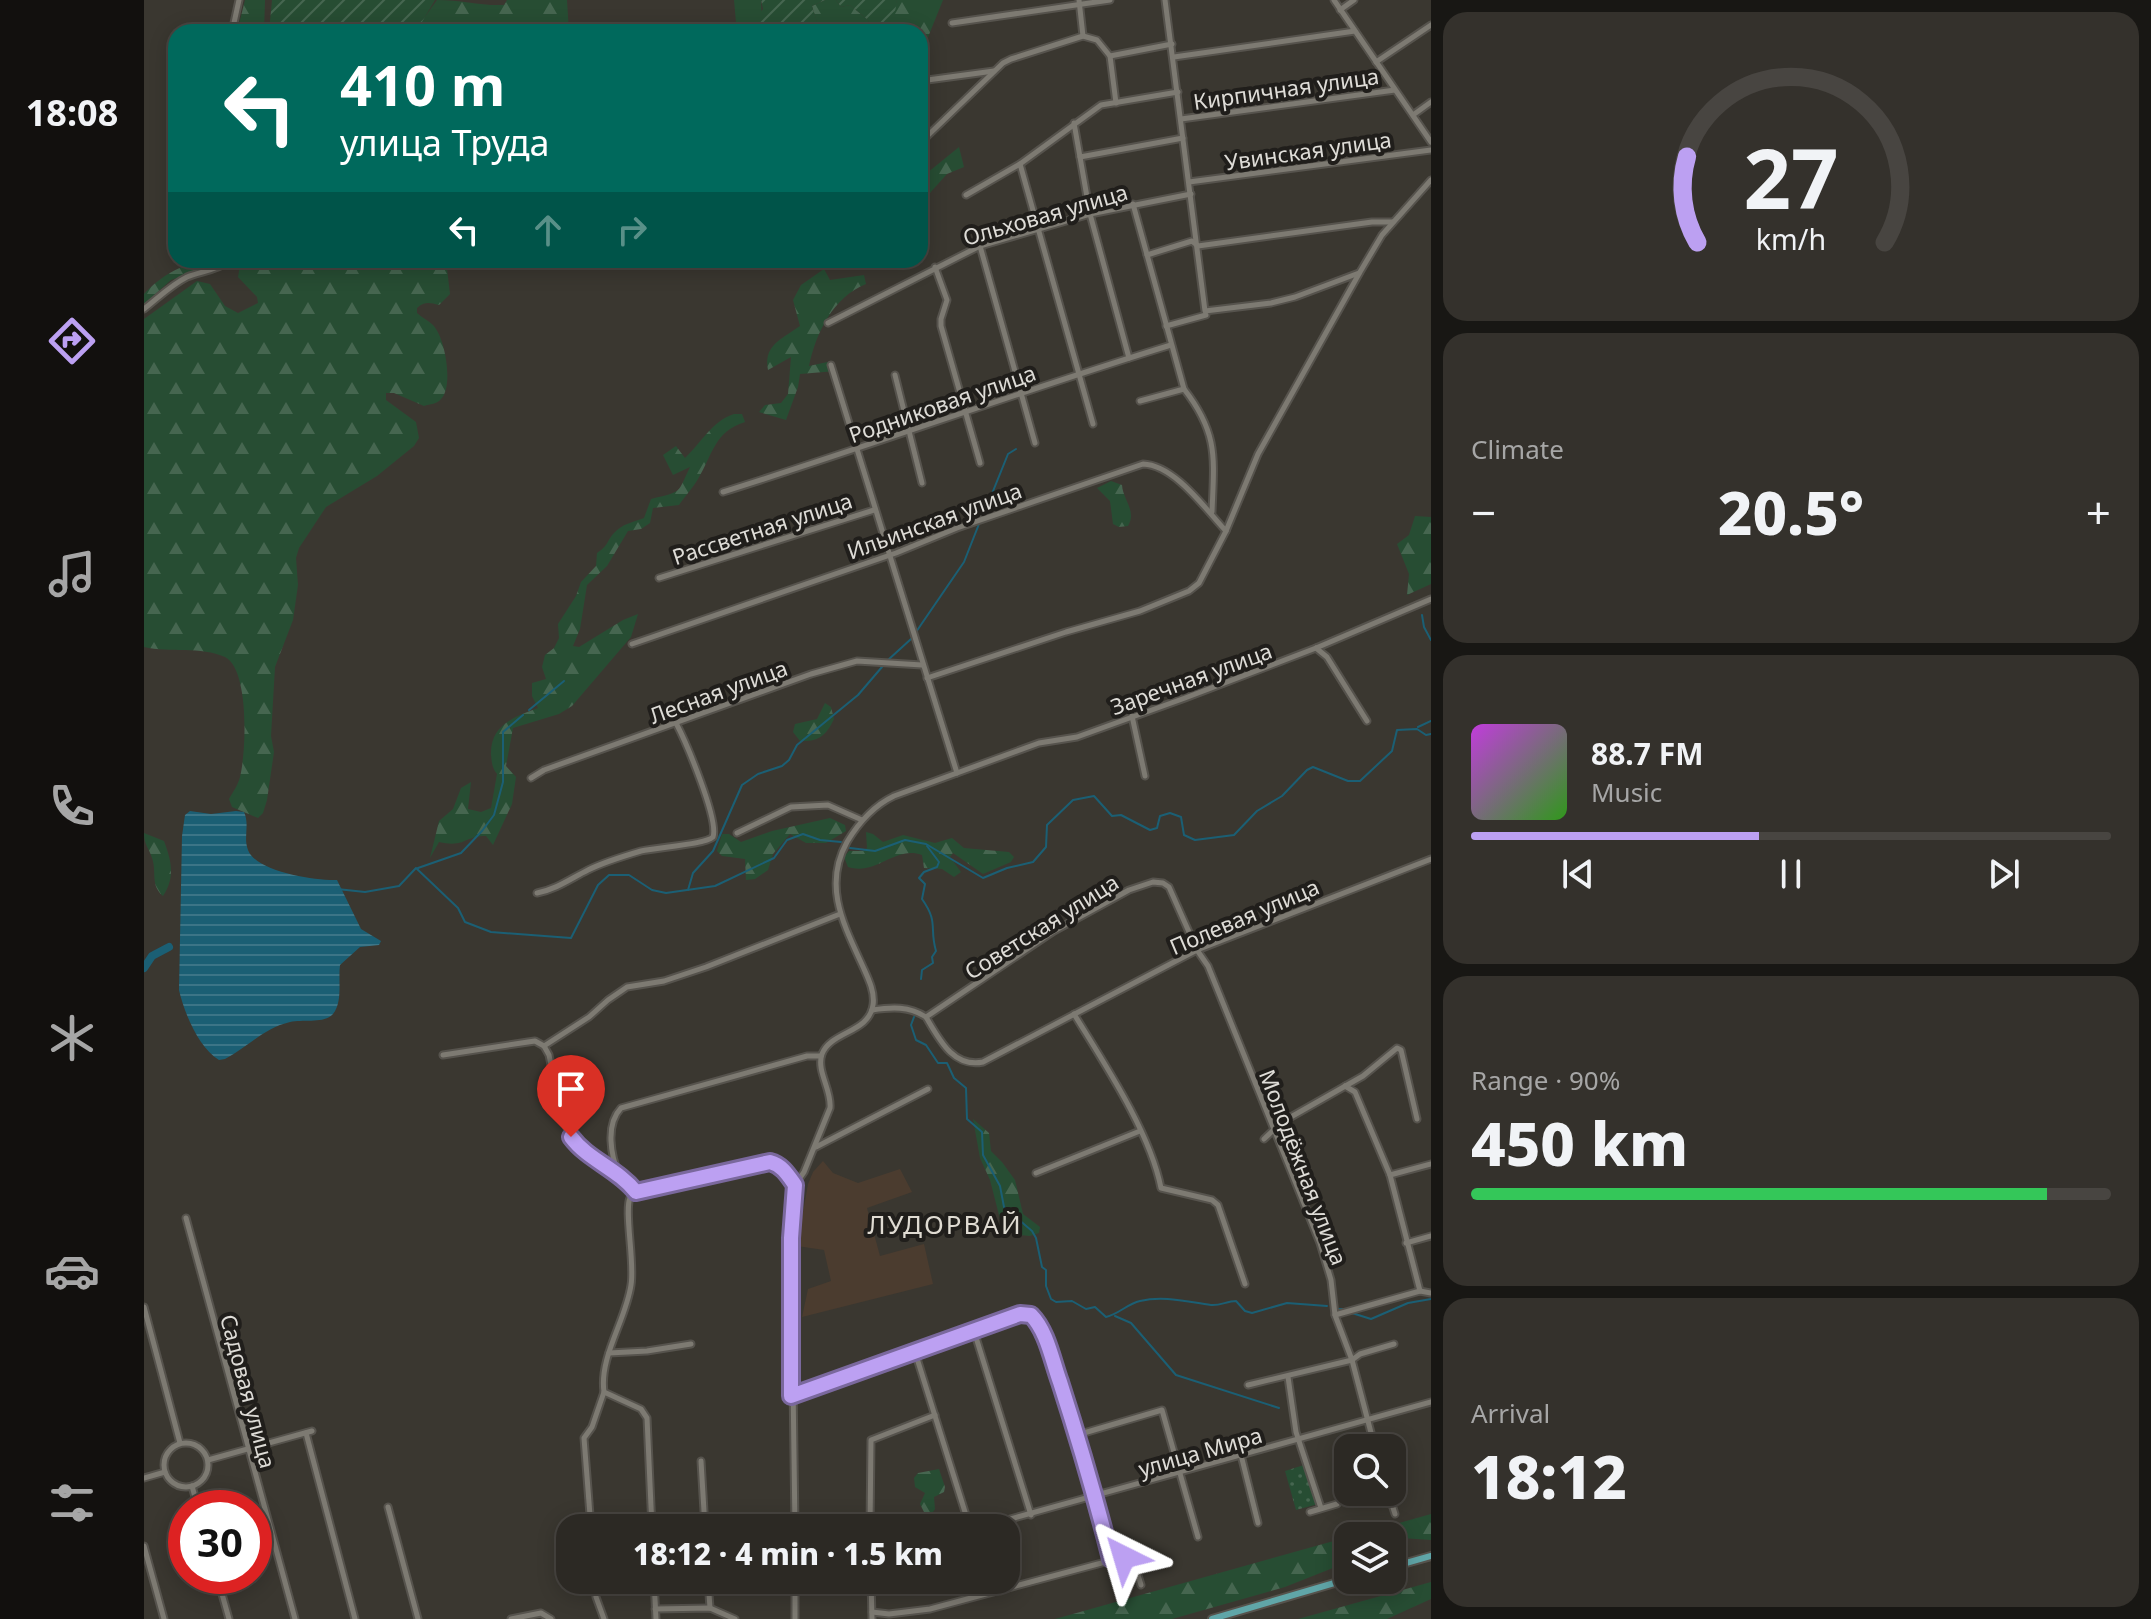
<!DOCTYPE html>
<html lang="en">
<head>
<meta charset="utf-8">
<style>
	body { margin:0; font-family:"Noto Sans",sans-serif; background:#34312c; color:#f1f3f6; height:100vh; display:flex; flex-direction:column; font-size:30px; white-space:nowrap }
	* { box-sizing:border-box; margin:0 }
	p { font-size:26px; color:#a6a6a6 }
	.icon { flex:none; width:44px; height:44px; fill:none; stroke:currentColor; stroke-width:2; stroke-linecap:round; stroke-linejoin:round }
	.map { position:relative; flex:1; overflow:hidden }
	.side { display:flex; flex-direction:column; gap:12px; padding:12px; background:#181714; width:720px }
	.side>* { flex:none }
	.hud { position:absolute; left:24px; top:24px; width:760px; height:244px; border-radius:24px; box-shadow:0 4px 20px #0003,0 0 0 2px #484541; background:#00695c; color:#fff; overflow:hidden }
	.tools { position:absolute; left:1190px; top:1434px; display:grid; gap:16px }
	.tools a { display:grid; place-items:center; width:72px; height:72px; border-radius:16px; background:#2c2924; box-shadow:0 4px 20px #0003,0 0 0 2px #484541; font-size:40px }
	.speed { position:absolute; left:24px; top:1490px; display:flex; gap:16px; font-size:40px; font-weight:700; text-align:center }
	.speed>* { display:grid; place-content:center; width:104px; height:104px; border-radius:50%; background:#2c2924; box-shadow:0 4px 20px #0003,0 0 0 2px #484541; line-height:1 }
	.speed .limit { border:12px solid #d22; background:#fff; color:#111 }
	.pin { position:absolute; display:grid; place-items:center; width:68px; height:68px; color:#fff; margin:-82px -34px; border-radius:50% 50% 50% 0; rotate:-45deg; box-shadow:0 0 8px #0007 }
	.pin .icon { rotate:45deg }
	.me { position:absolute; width:88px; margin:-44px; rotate:320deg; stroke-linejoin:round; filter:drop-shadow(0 0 6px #0008) }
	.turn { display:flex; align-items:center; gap:28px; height:168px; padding:0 40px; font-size:36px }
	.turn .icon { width:104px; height:104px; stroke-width:2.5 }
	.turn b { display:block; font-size:56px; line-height:68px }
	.lanes { display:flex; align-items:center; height:76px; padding:0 40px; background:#0003; justify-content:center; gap:40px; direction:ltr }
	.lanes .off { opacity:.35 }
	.big { font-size:60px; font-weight:800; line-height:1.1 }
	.side .widget { flex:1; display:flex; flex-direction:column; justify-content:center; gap:12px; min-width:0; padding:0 28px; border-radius:24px; background:#34312c }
	.side .dial { align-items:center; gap:0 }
	.dial svg { height:208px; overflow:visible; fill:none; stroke:#484541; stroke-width:7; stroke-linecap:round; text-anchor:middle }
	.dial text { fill:#f1f3f6; stroke:none }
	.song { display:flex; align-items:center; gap:24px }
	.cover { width:96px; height:96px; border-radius:12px; background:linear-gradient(135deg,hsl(290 70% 55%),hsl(110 70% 35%)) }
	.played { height:8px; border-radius:4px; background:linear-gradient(90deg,#bca0f2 45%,#484541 45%) }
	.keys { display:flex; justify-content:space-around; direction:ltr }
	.heat { display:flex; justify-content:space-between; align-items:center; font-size:44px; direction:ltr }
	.charge { height:12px; border-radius:6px; background:linear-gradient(90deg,#34c759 90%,#484541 0) }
	.trip { position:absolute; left:412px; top:1514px; width:464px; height:80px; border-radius:24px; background:#2c2924; box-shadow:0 4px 20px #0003,0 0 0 2px #484541; font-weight:800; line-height:80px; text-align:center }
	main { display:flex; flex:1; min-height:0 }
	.tab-bar { display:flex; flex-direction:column; width:144px; justify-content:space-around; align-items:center; background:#12100e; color:#a6a6a6 }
	.tab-bar .icon { width:56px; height:56px }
	.tab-bar .on { color:#bca0f2 }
	.tab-bar b { font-size:36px; color:#f1f3f6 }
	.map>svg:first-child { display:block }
</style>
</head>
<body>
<main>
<nav class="tab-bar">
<b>18:08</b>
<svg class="icon on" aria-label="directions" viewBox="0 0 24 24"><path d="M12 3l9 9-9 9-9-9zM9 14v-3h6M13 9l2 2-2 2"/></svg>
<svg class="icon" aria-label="music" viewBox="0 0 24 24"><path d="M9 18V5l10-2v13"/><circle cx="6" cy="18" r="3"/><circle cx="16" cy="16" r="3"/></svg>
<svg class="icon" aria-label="phone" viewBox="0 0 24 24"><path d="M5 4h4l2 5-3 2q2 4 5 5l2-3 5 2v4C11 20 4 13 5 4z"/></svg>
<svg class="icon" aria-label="climate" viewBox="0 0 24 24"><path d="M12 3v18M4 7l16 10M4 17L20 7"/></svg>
<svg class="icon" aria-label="car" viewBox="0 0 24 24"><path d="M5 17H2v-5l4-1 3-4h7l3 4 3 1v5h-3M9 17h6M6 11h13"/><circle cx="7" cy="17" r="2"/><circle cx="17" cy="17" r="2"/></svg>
<svg class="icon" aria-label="filters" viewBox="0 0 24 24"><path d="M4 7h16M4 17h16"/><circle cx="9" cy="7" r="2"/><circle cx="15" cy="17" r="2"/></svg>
</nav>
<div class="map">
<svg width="1287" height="1619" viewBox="0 0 1287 1619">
	<defs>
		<pattern id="grass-dots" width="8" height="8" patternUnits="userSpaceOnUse" patternTransform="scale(2)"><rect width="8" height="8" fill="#274d33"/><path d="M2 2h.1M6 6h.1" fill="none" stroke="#466650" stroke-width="1.8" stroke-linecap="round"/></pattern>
		<pattern id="forest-firs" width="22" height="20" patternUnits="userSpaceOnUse" patternTransform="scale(2)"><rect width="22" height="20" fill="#274d33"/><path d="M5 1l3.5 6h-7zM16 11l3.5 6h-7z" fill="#466650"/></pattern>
		<pattern id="garden-furrows" width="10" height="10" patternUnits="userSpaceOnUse" patternTransform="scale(2)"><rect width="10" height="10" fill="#274d33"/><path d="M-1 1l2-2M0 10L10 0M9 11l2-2" fill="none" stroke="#466650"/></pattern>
		<pattern id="water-rules" width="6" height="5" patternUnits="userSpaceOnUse" patternTransform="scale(2)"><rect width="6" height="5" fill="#1b5f74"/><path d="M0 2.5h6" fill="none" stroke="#3c7587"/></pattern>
	</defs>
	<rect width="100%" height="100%" fill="#3a3730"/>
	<polygon fill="#4b3c2f" points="679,1161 689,1173 714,1183 756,1169 768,1192 723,1208 736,1256 780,1244 789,1284 658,1317 664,1289 687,1281 680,1250 653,1246 664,1184 669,1172"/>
	<polygon fill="url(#grass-dots)" points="1163,1464 1174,1504 1152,1510 1141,1471"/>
	<g fill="url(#forest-firs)">
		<polygon points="101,0 121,0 120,32 93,32"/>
		<path d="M293,0C317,0 337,6 360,5L363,0H423L425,32H270Z"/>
		<polygon points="590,0 617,0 618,30 622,32 596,32 592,22"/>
		<polygon points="681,0 692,0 697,7 706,5 724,20 728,32 676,32 668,6"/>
		<polygon points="753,0 799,0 776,57 776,32 738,32 745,27"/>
		<polygon points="815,147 820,167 803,174 776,204 776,183 783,173"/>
		<path d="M59,260H82L27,280L0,304V294C18,275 35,266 59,260Z"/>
		<path d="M97,260H302L306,294L295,305C286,303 281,301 273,308V313C278,318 284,320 289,325C301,337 310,386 297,399C293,404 286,404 280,406L250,393H242V400L272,422L275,438L270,446L233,476L182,507L155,548L152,558L154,585L149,620L131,667L127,736L130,752L123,800L119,813L114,818L88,807L85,799C89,792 94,785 96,777C102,753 106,670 81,657C57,646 26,653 0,647V319L53,281L66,284L81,306L94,313L114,303L113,297L94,277Z"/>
		<path d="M680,269L686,280L720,275L722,284C689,297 672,333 665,366L688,361L692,371L656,374L654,387L642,420L615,412L621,405L637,403L644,394L647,357L624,370C619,345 638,339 656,326L649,300L657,285Z"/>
		<path d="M590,414H598L601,422C570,432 569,454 554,479C549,488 541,496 535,505L509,508L506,523L497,529L484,531L463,566L443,585L436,629L429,646L435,647L479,620L494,614L487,637L428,706L415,714L369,728L362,766L372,777L368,804L349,845L342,836C320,836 321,848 295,842L286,858L295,821L309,809L317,788L327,782L324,809L337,812L347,808L353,774C348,768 348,763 347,755C346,725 370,717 394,708L388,696V683L402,679L398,667L401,655L410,648L415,638L414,624L432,596L437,582L452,566L453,553C465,545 462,542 470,533C478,524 489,522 500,518L507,499C539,491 533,494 546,467L529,475L519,455L532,446L541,458C557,443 568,421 590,414Z"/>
		<path d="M967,481L978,485C979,500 993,511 984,526L975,527L969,524L966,501L953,488Z"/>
		<polygon points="1271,516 1287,517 1287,584 1263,595 1265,574 1253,544 1265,535"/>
		<path d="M681,703L687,707L690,719C682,736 674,742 656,741L649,732L651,724L673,719Z"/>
		<polygon points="686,818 701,825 702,831 682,843 662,843 646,834 629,854 624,870 611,879 602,880 601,859 578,856 573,851 578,834 585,834 597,842 628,831"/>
		<path d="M722,832L729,834L739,842L759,835L791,843L808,838L820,848L865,852L870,857L867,862L839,874L809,853L806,857L817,872L810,877L798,869L780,868L778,855C751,845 733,876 704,867L700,857L705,851H719L723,848Z"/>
		<path d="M0,833L20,841C27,860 32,877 19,896C6,885 13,872 8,858C5,848 0,845 0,833Z"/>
		<polygon points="829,1119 845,1133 847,1151 858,1162 871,1180 879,1214 896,1227 895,1233 886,1236 876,1235 866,1224 856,1219 846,1180 836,1158"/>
		<polygon points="795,1469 801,1487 800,1492 790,1497 791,1509 789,1512 781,1514 776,1504 781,1493 771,1487 770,1478 774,1473"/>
		<polygon points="1287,1514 1287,1540 1258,1538 1248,1542 1248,1536 1209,1536"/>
		<polygon points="1204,1537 1204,1562 1141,1587 1028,1619 911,1619"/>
		<polygon points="1287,1582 1287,1599 1243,1619 1154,1619"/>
	</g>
	<g fill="url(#garden-furrows)">
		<polygon points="128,0 291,0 272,32 125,32"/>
		<polygon points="617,0 681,0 668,6 676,31 618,30 614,15 619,9"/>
		<path d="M692,0H753C751,17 746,32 728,32L724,20L706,5L697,7Z"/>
	</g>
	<path fill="url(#water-rules)" d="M46,811L67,814L92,811L100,812C106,825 99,837 104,850C112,872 172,881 193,880L217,929L237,941L235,945L216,947L196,965C194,980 199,1002 189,1014C180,1024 159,1019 146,1022C120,1028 104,1047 81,1059L75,1060C54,1047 40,1012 35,990L38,836L41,815Z"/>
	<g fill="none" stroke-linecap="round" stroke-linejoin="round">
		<g stroke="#1b5f74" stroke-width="2">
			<polyline points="839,516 864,454 872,449"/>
			<polyline points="1278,615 1280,627 1287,640"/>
			<polyline points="772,632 820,562 835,524"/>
			<polyline points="744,660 767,639"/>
			<polyline points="385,710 420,681"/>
			<polyline points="1274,727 1287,721"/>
			<polyline points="706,848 731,851 761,840 782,844 839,878 863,868 889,862 902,847 903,825 929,800 950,796 968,816 977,815 1006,830 1013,828 1016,816 1026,813 1037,817 1040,835 1051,840 1090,835 1113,811 1138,796 1163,770 1169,767 1204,781 1216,781 1248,751 1253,730 1273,729 1282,735 1287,734"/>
			<polyline points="274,868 317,853 338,831 350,815 359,782 359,732 379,715"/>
			<polyline points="193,889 221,892 255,886 272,868 314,908 321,922 347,932 427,938 454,885 465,875 485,875 508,890 522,893 571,886 630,858 643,840 659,834 676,840 697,842"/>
			<polyline points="544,890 549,873 569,851 598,785 614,774 638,766 645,760 653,745 714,695 738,667"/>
			<path d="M777,979L778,970L789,963L788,957L792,951C785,927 795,923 778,899L781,884L775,878L780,872L793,867L795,862L783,846"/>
			<path d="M770,1017L767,1025L772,1040L782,1045L794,1063H803L810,1078L822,1088L823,1119L838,1132L839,1155L856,1186L860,1207L888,1231L892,1238L898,1267L902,1270V1286L907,1299L912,1302L928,1301L942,1309L951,1307L962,1317C975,1314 983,1304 996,1301C1020,1295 1044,1302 1067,1305C1076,1306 1083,1301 1092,1301L1101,1311L1108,1313L1143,1303L1183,1306"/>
			<polyline points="1195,1309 1199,1309"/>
			<polyline points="1208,1313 1227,1319 1264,1303 1287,1299"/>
			<polyline points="971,1316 987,1323 1032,1375 1135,1408"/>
		</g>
		<polyline stroke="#1b5f74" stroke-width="8" points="0,968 8,956 25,947"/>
		<defs>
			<g id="minor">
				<polyline points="935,0 939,36"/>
				<polyline points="1021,0 1061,311 1127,303 1151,297 1215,273"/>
				<polyline points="1190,0 1287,142"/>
				<polyline points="1196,10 1210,0"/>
				<polyline points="808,23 966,0"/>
				<polyline points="88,32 95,0"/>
				<polyline points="966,56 972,103"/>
				<polyline points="1030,57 1211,31"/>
				<polyline points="1232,62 1287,25"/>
				<polyline points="776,81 850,71"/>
				<polyline points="1269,115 1287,102"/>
				<polyline points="1037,119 1251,90"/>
				<polyline points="930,123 946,214 985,358"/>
				<polyline points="776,143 859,63 867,59 939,36 953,40 966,56 1028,44"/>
				<polyline points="936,157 1039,138"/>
				<polyline points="876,164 949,424"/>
				<polyline points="1045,182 1287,150"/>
				<polyline points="822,195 876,164 957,105 1034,92"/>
				<path d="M989,204L1040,389C1075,434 1070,459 1068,512"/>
				<polyline points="836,246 891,443"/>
				<polyline points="1003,255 1048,241 1054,246 1228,222 1249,222"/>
				<polyline points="791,267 803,300 797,319 797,326 836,463"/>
				<path d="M0,309C14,298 27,285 43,277C59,271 73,270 87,260"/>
				<polyline points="684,323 836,246 946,214 1047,194"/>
				<polyline points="1022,326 1062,315"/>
				<polyline points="687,365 813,773"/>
				<polyline points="751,375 778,483"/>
				<polyline points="996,401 1040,389"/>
				<path d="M579,492C729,445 877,391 1027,345"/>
				<polyline points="515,578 730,510"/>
				<path d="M488,644L752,553L813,528L999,464C1031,465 1062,510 1082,531"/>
				<polyline points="1172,648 1183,657 1223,721"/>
				<polyline points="783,678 922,632 996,611 1045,591 1055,583 1082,531 1114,454 1216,272 1238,235 1287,180"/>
				<polyline points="988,716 1001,776"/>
				<polyline points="387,778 400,770 667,674 713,661 778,665"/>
				<polyline points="593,833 647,807 684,805 718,820"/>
				<path d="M393,893C413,889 426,879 444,870C460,862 480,856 497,851C513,847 560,845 569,837C575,820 542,742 532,723"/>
				<path d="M728,1010C748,1007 765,1006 782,1017C795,1039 809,1068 839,1062L1053,950L1287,859"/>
				<path d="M930,1014C960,1063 1006,1132 1017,1188L1068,1200L1074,1205L1101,1284"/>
				<polyline points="782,1017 910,931 985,890 1009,882 1019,883 1025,887 1053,950 1064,966 1176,1243 1187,1280 1191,1315 1208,1360 1231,1448"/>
				<path d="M400,1046L405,1055C412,1087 415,1133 442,1153C459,1166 479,1175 492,1192"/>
				<polyline points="299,1055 384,1042 391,1041 400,1046 445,1017 464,1000 483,987 520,981 562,967 696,914"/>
				<polyline points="1201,1086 1211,1092 1246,1175 1276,1291"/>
				<polyline points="1120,1139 1138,1122 1219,1076 1253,1048 1257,1050 1273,1119"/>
				<polyline points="672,1147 784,1089"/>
				<polyline points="892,1173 996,1131"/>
				<path d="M475,1175C467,1156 461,1125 477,1108L663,1056H677"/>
				<polyline points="1246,1175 1287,1164"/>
				<polyline points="42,1218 151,1619"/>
				<polyline points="1262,1243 1287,1236"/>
				<polyline points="0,1307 36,1443"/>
				<polyline points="1191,1315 1276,1291 1287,1293"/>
				<polyline points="830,1331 887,1515"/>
				<polyline points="771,1352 826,1528"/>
				<polyline points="465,1353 503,1351 547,1344"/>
				<polyline points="1144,1377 1152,1432 1177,1508"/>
				<polyline points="1104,1385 1208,1360 1216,1354 1250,1344"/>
				<path d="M647,1396L876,1314L887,1315C904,1333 910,1364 917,1388C936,1444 952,1501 967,1559"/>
				<polyline points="162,1433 211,1619"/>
				<polyline points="933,1435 1018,1410 1054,1537"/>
				<circle cx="42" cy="1465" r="22"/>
				<polyline points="1097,1455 1114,1523"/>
				<polyline points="64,1460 168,1431"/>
				<polyline points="557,1461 561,1528"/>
				<polyline points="0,1478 21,1472"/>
				<polyline points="48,1486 54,1508"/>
				<polyline points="1244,1492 1251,1514"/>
				<polyline points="244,1507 274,1619"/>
				<polyline points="1166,1512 1193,1504"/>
				<polyline points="447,1528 440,1438 448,1427 460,1392"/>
				<path d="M508,1528L503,1418L497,1409L460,1392C455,1357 482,1320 487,1285C491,1263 480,1211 486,1198C492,1187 503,1189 514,1189L626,1162L635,1165L651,1185"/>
				<path d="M651,1528L647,1238L651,1185L660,1172L686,1108C688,1090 672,1071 678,1054C687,1031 725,1033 729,1005C731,993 725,980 720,969C701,927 678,887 703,842C715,822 729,806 750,796L895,743L933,737L1041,698L1172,648L1287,599"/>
				<polyline points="726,1528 727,1440 791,1415"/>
				<polyline points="834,1528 1287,1402"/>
				<polyline points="0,1546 20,1619"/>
				<polyline points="73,1576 85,1619"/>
				<polyline points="451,1580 452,1597 460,1619"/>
				<polyline points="510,1580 512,1619"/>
				<polyline points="564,1580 566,1608"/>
				<polyline points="651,1580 651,1619"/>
				<polyline points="727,1580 728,1619"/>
				<polyline points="511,1609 566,1608 591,1619"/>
				<polyline points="728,1612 745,1614 786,1609 980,1557 990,1562 997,1585"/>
				<polyline points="367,1619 397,1613 407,1619"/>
			</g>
			<g id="major">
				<polyline points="1248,1567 1287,1556"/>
				<polyline points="1068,1619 1204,1579"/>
			</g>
		</defs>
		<use href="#minor" stroke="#56534d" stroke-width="9"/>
		<use href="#major" stroke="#56534d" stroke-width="10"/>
		<use href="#minor" stroke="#7d7a72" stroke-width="5"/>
		<use href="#major" stroke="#60a6a8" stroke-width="6"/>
	</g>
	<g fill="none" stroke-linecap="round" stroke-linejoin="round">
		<defs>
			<path id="route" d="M427,1137C444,1160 474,1169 492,1192L626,1162C638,1165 644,1175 651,1185L647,1238V1396L876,1314L887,1315C903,1331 908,1360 916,1382C935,1441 952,1499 967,1559L980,1557"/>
		</defs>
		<use href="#route" stroke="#7a689d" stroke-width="20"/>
		<use href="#route" stroke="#bca0f2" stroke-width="14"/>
	</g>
	<g text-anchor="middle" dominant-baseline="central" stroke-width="8" stroke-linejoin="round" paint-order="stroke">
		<g font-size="22" fill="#dedcd7" stroke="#201e1b">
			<text transform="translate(1142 88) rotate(-8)">Кирпичная улица</text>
			<text transform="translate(1164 150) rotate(-8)">Увинская улица</text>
			<text transform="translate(901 214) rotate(-16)">Ольховая улица</text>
			<text transform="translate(798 403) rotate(-19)">Родниковая улица</text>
			<text transform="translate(790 520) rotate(-20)">Ильинская улица</text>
			<text transform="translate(618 528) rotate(-18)">Рассветная улица</text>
			<text transform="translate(1047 678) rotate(-20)">Заречная улица</text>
			<text transform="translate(574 691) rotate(-20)">Лесная улица</text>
			<text transform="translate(1100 916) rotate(-23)">Полевая улица</text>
			<text transform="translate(897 926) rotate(-32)">Советская улица</text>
			<text transform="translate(1160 1167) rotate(69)">Молодёжная улица</text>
			<text transform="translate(105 1391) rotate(75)">Садовая улица</text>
			<text transform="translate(1056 1451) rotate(-16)">улица Мира</text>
		</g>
		<g font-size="26" letter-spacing="2" fill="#dfdbd2" stroke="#201e1b">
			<text x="801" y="1224">ЛУДОРВАЙ</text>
		</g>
	</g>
</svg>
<div class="tools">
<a><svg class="icon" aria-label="search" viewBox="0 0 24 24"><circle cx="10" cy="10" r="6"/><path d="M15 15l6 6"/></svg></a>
<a><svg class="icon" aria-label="layers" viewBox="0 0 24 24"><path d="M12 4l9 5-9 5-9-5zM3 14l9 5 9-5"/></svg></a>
</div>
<div class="speed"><div class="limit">30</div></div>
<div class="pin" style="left:427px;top:1137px;background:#d93025"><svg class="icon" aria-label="arrive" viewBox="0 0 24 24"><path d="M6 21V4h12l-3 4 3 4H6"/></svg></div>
<svg class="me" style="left:980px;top:1557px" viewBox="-20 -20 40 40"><path d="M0-17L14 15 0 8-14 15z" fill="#bca0f2" stroke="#fff" stroke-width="4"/></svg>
<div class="trip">18:12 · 4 min · 1.5 km</div>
<div class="hud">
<div class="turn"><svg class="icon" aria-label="left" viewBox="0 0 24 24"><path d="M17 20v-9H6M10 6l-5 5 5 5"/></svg><div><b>410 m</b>улица Труда</div></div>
<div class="lanes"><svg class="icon" aria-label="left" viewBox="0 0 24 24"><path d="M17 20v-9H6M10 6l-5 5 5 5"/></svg><svg class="icon off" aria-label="ahead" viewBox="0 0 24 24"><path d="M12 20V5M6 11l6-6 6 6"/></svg><svg class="icon off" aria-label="right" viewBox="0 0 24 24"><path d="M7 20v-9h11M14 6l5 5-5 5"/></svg></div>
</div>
</div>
<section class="side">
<div class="widget dial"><svg viewBox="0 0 100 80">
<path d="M14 69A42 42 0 1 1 86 69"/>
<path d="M14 69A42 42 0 0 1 10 36" stroke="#bca0f2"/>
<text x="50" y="56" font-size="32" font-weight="700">27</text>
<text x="50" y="72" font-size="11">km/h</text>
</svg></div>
<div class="widget"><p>Climate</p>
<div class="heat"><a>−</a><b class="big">20.5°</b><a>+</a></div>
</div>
<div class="widget">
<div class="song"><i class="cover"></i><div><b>88.7 FM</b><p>Music</p></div></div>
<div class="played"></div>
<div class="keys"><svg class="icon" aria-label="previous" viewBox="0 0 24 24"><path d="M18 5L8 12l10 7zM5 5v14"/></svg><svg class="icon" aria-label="pause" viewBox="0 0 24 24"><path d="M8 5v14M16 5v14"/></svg><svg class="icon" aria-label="next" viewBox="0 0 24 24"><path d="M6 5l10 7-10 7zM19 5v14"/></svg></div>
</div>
<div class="widget"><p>Range · 90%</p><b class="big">450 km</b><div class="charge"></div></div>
<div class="widget"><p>Arrival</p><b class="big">18:12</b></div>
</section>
</main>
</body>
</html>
